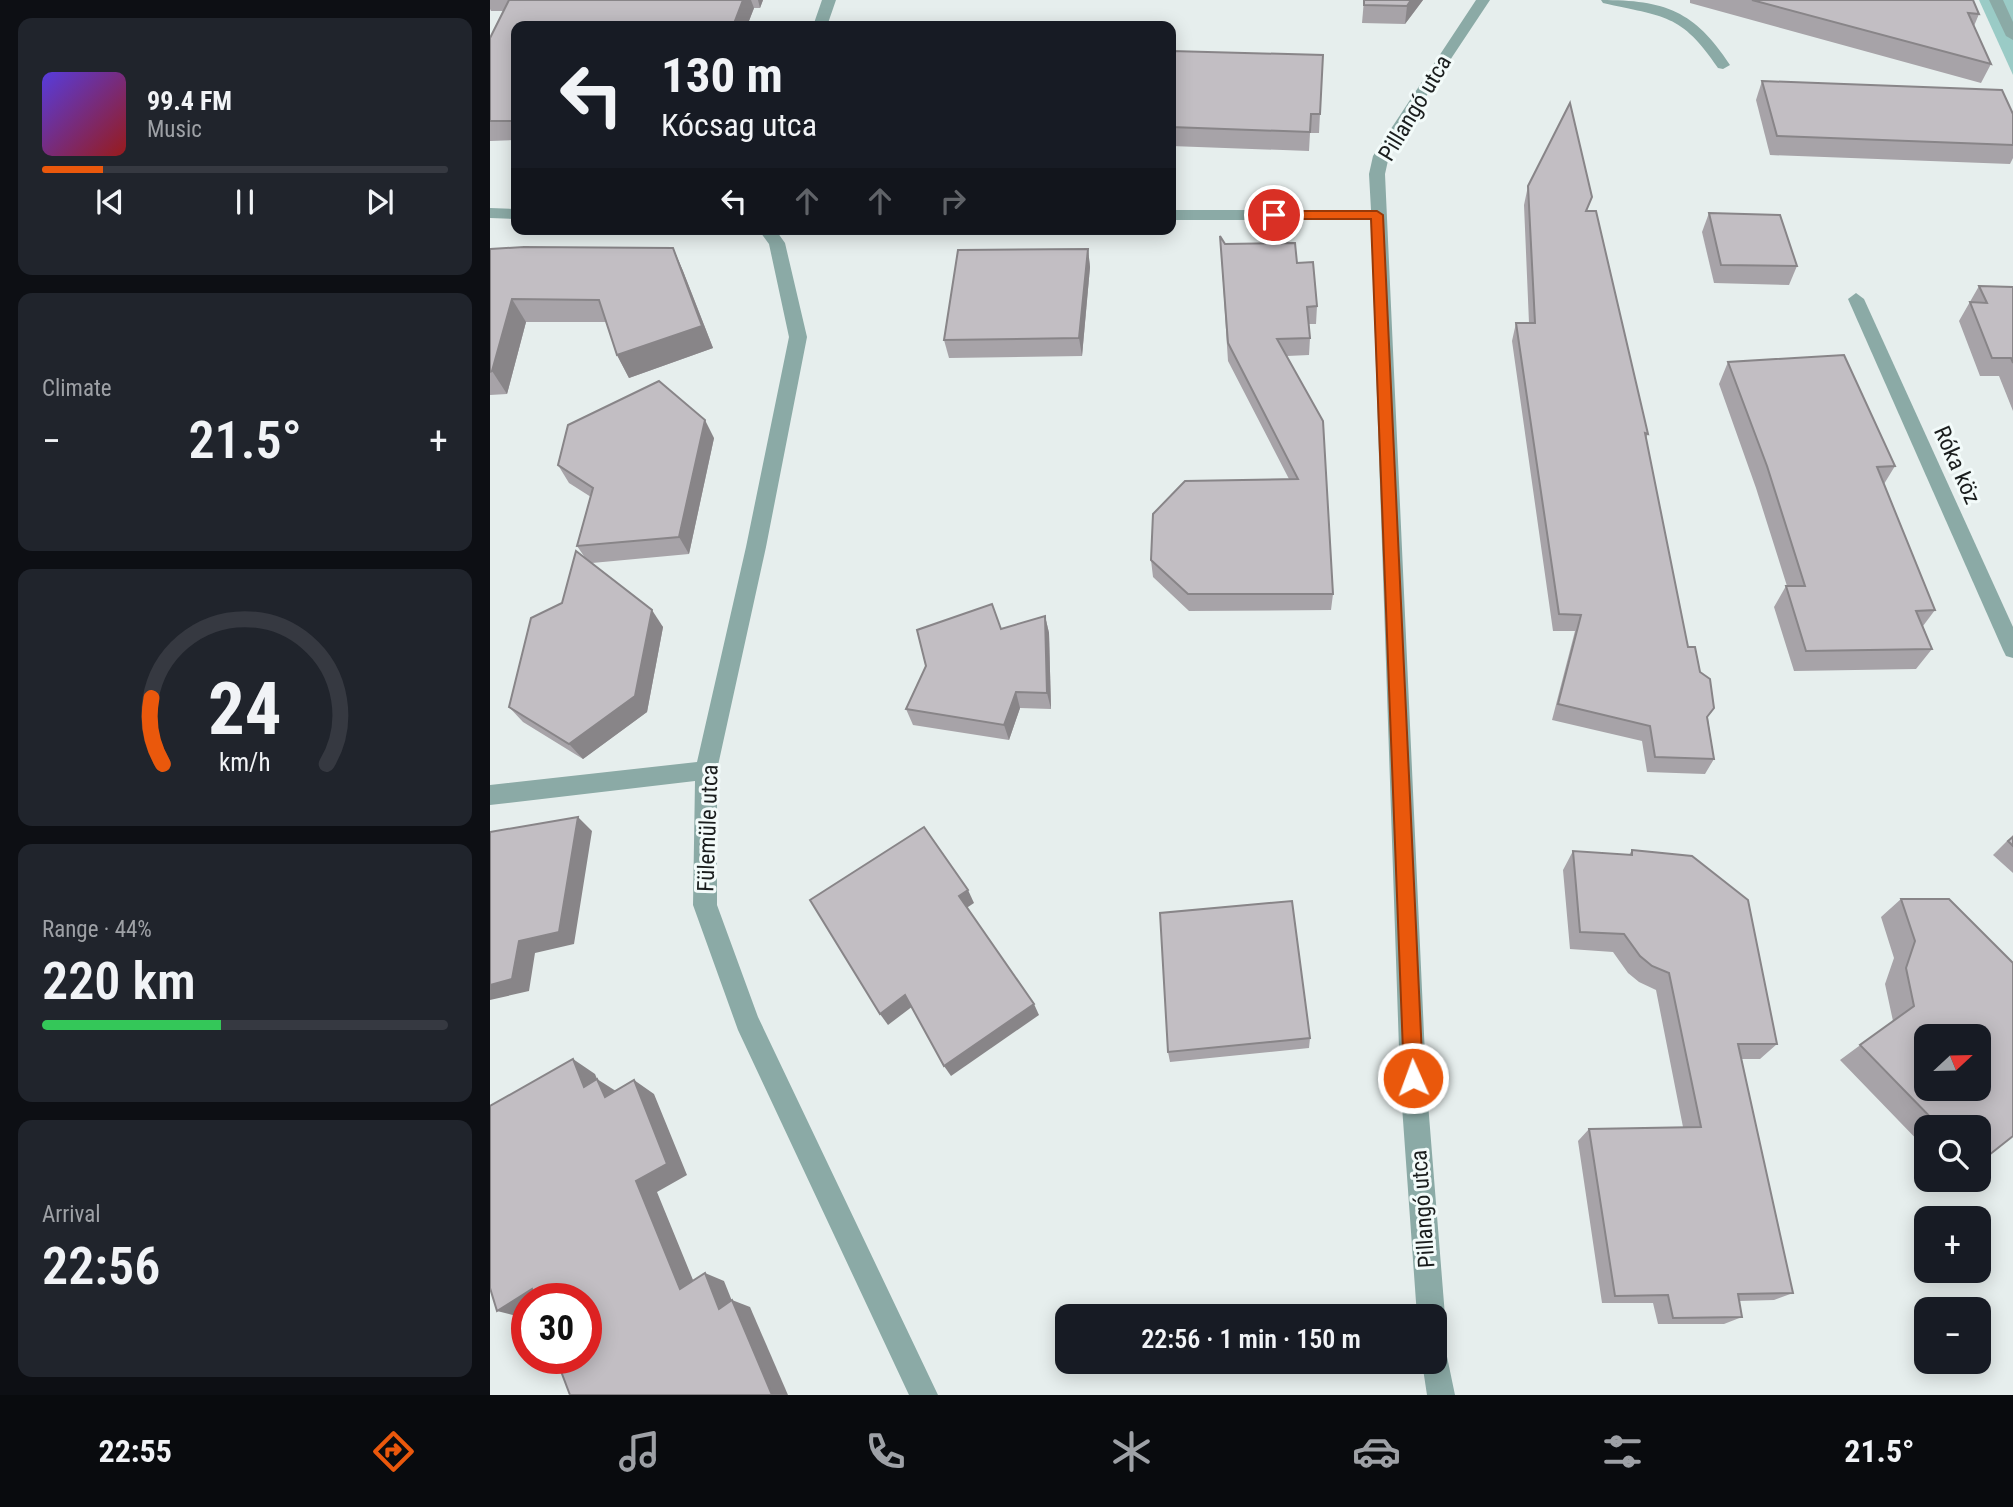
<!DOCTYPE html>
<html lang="en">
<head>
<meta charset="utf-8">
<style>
	body { margin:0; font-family:"Roboto Condensed",sans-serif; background:#20242c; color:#f1f3f6; height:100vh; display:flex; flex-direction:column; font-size:26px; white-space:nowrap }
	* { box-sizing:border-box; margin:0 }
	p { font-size:23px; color:#9ea1a6 }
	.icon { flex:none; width:38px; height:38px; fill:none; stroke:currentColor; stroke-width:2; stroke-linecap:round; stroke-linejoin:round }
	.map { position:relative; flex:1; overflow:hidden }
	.details { display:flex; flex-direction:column; gap:18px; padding:18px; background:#0d0f14; width:490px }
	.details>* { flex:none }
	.hud { position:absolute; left:21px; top:21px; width:665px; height:214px; border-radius:14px; box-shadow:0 4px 18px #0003; background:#171b24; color:#f1f3f6; overflow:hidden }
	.needle { width:46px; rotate:68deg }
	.fabs { position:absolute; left:1424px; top:1024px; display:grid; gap:14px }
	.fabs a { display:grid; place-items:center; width:77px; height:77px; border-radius:14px; background:#171b24; box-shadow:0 4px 18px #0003; font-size:35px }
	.speed { position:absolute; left:21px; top:1283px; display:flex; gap:14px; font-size:35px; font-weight:700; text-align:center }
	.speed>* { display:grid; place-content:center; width:91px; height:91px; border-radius:50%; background:#171b24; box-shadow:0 4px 18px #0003; line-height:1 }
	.speed .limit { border:10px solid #d22; background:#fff; color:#111 }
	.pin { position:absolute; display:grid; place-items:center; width:60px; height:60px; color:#fff; margin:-30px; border:4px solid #fff; border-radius:50%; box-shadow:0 2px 7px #0007 }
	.me { position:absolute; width:77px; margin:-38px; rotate:358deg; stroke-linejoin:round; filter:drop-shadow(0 0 5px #0008) }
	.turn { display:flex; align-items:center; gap:24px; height:147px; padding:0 35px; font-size:32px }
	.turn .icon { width:91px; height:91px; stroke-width:2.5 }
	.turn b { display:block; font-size:49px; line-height:60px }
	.lanes { display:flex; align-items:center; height:66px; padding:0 35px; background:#0003; justify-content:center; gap:35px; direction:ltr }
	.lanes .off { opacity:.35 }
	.big { font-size:52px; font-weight:600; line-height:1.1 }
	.details .card { flex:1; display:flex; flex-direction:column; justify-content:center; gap:10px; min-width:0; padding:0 24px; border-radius:14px; background:#20242c }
	.details .dial { align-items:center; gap:0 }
	.dial svg { height:182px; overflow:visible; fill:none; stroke:#363941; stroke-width:7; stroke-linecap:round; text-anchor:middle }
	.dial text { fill:#f1f3f6; stroke:none }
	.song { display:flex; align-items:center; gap:21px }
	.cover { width:84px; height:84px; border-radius:10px; background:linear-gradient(135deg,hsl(250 70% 55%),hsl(0 70% 35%)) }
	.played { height:7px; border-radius:4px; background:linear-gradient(90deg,#ea580c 15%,#363941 15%) }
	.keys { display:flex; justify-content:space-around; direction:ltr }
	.heat { display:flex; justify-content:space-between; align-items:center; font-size:38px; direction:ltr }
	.charge { height:10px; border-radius:5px; background:linear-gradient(90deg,#34c759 44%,#363941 0) }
	.trip { position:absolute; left:565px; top:1304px; width:392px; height:70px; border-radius:14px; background:#171b24; box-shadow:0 4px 18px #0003; font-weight:600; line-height:70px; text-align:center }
	.tab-bar { display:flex; height:112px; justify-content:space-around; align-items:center; background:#090b0e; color:#9ea1a6 }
	.tab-bar .icon { width:49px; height:49px }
	.tab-bar .active { color:#ea580c }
	.tab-bar b { font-size:32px; color:#f1f3f6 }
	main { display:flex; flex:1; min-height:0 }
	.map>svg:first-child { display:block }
</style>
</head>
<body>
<main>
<section class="details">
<div class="card">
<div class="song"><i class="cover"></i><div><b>99.4 FM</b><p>Music</p></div></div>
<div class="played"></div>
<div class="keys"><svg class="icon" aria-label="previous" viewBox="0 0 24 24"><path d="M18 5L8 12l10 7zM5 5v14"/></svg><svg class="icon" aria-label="pause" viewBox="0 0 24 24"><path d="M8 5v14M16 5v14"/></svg><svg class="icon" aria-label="next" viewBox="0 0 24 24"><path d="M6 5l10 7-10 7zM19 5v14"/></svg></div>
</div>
<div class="card"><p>Climate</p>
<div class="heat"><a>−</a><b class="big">21.5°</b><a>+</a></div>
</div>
<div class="card dial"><svg viewBox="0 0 100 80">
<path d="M14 69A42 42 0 1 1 86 69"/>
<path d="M14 69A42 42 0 0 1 9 40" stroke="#ea580c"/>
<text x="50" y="56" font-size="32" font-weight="700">24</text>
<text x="50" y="72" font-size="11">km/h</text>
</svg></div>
<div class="card"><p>Range · 44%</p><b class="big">220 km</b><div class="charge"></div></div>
<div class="card"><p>Arrival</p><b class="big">22:56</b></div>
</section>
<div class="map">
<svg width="1523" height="1395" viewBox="0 0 1523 1395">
	<rect width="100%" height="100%" fill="#e6eeed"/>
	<polygon fill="#9acbc6" points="1489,0 1523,0 1523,75"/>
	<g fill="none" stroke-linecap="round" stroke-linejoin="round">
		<g fill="#8baaa6" fill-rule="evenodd">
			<polygon points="332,0 346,0 337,26 323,26"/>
			<polygon points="986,0 1000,0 907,140 899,156 895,174 936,1078 955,1316 951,1326 945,1328 945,1316 927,1316 910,1078 881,220 681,220 681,210 881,210 879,174 883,156"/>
			<path d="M1111,0C1175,0 1205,11 1240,65L1233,69L1228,68C1191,13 1174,17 1113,3Z"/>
			<polygon points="1499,0 1513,0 1523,22 1523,40 1516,36"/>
			<polygon points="0,208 26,209 26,219 0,218"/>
			<polygon points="268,229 285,229 295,243 317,337 276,547 227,770 227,905 268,1017 448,1395 419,1395 248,1030 203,905 205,781 0,805 0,785 207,762 256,547 299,337 279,244"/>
			<polygon points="1366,293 1374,299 1523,627 1523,658 1516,656 1513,650 1358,299"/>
			<polygon points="945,1343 955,1347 965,1395 937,1395 932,1362 945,1362"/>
		</g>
	</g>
	<g fill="#a7a3a8">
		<polygon points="0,0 273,0 270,8 264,8 257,26 26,26 26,140 0,141 0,38 14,11 1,11 0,9"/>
		<polygon points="874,0 933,0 915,24 872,23"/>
		<polygon points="1200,0 1483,0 1489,14 1484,26 1501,64 1491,83 1200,3"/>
		<polygon points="681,51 833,55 829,133 820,133 819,151 681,146"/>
		<polygon points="1272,81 1523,145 1523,158 1520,164 1280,155 1266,100"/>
		<polygon points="1038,186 1099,211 1158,434 1156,438 1198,647 1218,719 1224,759 1215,774 1157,772 1152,741 1062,720 1085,631 1063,631 1022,341 1026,323 1039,323 1034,205"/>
		<polygon points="1219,213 1307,266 1299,285 1224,283 1212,232"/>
		<polygon points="730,236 735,244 807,263 827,306 826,324 819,324 820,338 819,355 797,356 843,594 841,610 699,611 663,577 661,560 799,479 738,361"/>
		<polygon points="183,248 193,271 223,348 139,378 127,355 116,322 36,322 17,394 0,395 0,249"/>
		<polygon points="598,249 600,267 592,356 459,358 454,340"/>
		<polygon points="1489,286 1523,287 1523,411 1509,376 1490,376 1469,321"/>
		<polygon points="1238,362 1405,466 1394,484 1445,610 1433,626 1442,649 1426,669 1304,671 1284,607 1296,586 1297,586 1266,488 1229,384"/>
		<polygon points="224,438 199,554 102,563 173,627 157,712 93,759 33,722 19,707 72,603 96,559 87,546 101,497 79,483 68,465"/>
		<polygon points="555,616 559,633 561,709 530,708 519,740 423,725 416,709 511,629"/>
		<polygon points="1523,835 1523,873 1503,855"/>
		<polygon points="1142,850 1287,1044 1270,1059 1251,1059 1303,1293 1284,1300 1249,1301 1252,1317 1234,1324 1168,1324 1163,1303 1112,1303 1088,1141 1099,1129 1193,1127 1166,990 1149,982 1138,973 1123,952 1080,949 1073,870 1083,851 1139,855"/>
		<polygon points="1411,899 1489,1127 1437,1127 1437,1150 1350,1060 1403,1021 1395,984 1404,958 1391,917"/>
		<polygon points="820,1038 819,1048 680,1062 678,1052"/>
	</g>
	<g fill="#888588">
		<polygon points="253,0 261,0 264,8 257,26 243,26"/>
		<polygon points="268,0 273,0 270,8"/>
		<polygon points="921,0 933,0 915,24 917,6"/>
		<polygon points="183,248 193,271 223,348 139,378 127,355"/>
		<polygon points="598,249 600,267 592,356 589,338"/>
		<polygon points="22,299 36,322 17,394 2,371"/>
		<polygon points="215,420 224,438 199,554 189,537"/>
		<polygon points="162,610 173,627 157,712 93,759 79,744"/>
		<polygon points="555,616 559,633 561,709 557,693"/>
		<polygon points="526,692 530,708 519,740 514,725"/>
		<polygon points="88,817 102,831 84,944 45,953 39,991 0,1000 0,985 29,941"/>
		<polygon points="478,890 484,903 475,909 469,896"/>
		<polygon points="415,995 423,1006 398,1025 390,1014"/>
		<polygon points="544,1004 549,1015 461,1076 454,1066"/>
		<polygon points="83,1059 105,1074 116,1101 94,1087"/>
		<polygon points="107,1079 129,1093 115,1097"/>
		<polygon points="144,1080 164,1094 197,1175 167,1192 210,1297 190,1289 146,1181"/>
		<polygon points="215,1273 234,1281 248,1316 229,1309"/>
		<polygon points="42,1289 65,1298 37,1298 37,1316 34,1318 7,1311"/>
		<polygon points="242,1300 260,1307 298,1395 282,1395"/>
	</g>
	<g fill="#c2bec3" stroke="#888588" stroke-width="2" fill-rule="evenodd">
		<polygon points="19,0 253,0 243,26 26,26 26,121 0,121 0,38"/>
		<polygon points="874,0 921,0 917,6 874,5"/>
		<polygon points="1262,0 1483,0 1489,14 1478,13 1501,64"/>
		<polygon points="681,51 833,55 830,114 821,114 820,132 681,127"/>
		<polygon points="1272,81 1512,90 1523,114 1523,145 1287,136"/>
		<polygon points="1080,103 1102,197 1096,211 1106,211 1158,434 1155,433 1198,647 1205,647 1210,672 1220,679 1224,708 1217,717 1224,759 1165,757 1160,726 1068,704 1091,615 1069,614 1026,323 1045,323 1038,186"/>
		<polygon points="1219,213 1290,215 1307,266 1231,265"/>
		<polygon points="730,236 735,244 805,243 807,263 823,262 827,306 817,307 820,338 787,339 833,421 843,594 698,594 661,560 663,514 695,481 808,479 738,343"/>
		<polygon points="34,247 183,248 212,326 127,355 109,300 22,299 2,371 0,372 0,249"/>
		<polygon points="598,249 589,338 454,340 468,250"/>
		<polygon points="1489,286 1523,287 1523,363 1521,358 1502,358 1480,302 1497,303"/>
		<polygon points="1354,355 1405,466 1387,467 1445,610 1426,611 1442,649 1316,651 1296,586 1315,586 1277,466 1238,362"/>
		<polygon points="169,381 215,420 189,537 87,546 103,488 68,465 78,425"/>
		<polygon points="86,551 162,610 145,696 79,744 19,707 41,618 72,603"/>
		<polygon points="502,604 511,629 555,616 557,693 526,692 514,725 416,709 436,666 427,630"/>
		<polygon points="88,817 69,932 29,941 22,979 0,985 0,832"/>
		<polygon points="434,827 478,890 469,896 544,1004 454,1066 415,995 390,1014 320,900"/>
		<polygon points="1523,837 1523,846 1518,841"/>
		<polygon points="1142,850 1202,856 1258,900 1287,1044 1248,1044 1303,1293 1248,1294 1252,1317 1183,1318 1178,1295 1125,1296 1099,1129 1211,1127 1179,973 1162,966 1150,956 1134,934 1090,932 1083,851 1142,855"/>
		<path d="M1411,899H1459L1523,963V1136L1489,1163V1127H1450L1370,1045L1424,1006L1416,968L1425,941ZM1437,1036H1489V1088H1437Z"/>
		<polygon points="802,901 820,1038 678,1052 670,913"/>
		<polygon points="83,1059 94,1087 107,1079 115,1097 144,1080 177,1164 146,1181 190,1289 215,1273 229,1309 242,1300 282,1395 80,1395 66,1358 96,1358 96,1298 45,1298 42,1289 7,1311 0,1288 0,1106"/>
	</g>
	<polygon fill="#ea580c" stroke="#983908" stroke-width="2" points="887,211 893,215 933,1078 930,1085 923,1087 917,1085 914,1078 881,219 784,219 778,215 784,211"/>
	<g text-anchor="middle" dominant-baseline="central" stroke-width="6" stroke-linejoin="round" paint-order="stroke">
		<g font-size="23" fill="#1a1d1d" stroke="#f3fbfa">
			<text transform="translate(925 108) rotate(-59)">Pillangó utca</text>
			<text transform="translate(1467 465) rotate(66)">Róka köz</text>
			<text transform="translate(218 828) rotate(-88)">Fülemüle utca</text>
			<text transform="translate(933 1209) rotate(-94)">Pillangó utca</text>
		</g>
	</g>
</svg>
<div class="fabs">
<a><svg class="needle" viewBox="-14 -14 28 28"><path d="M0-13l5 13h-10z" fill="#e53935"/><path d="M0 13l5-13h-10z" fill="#9ea1a6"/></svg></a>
<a><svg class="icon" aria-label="search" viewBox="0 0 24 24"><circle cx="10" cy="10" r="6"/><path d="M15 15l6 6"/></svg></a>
<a>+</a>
<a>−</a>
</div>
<div class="speed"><div class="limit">30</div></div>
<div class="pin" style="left:784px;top:215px;background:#d93025"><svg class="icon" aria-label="arrive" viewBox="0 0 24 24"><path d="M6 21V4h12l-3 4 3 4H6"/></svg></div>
<svg class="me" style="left:923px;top:1078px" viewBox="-20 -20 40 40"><circle r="17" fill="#ea580c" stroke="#fff" stroke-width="3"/><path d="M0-11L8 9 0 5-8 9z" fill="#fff"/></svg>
<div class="trip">22:56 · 1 min · 150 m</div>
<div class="hud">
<div class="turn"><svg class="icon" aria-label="left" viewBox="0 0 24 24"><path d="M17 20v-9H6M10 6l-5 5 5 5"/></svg><div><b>130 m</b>Kócsag utca</div></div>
<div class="lanes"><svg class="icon" aria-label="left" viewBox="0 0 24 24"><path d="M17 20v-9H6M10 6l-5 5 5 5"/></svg><svg class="icon off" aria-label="ahead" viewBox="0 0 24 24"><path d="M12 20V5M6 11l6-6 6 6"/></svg><svg class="icon off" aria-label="ahead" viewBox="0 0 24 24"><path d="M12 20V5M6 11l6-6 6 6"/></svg><svg class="icon off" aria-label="right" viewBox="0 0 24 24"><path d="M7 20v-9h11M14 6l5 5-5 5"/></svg></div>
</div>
</div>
</main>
<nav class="tab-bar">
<b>22:55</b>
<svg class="icon active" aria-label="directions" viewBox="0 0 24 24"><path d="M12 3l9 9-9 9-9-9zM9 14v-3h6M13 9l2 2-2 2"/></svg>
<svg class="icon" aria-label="music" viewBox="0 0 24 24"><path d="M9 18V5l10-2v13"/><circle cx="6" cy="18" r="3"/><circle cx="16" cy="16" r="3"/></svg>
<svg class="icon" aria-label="phone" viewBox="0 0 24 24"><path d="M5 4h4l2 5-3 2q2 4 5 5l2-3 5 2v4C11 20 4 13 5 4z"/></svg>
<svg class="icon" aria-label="climate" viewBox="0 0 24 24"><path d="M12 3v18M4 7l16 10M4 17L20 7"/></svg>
<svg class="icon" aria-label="car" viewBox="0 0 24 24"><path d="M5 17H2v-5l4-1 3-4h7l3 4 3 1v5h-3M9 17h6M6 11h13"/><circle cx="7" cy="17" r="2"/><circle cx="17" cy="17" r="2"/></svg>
<svg class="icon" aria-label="filters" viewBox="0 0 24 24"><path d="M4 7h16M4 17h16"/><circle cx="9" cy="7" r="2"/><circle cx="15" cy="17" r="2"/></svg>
<b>21.5°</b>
</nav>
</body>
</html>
